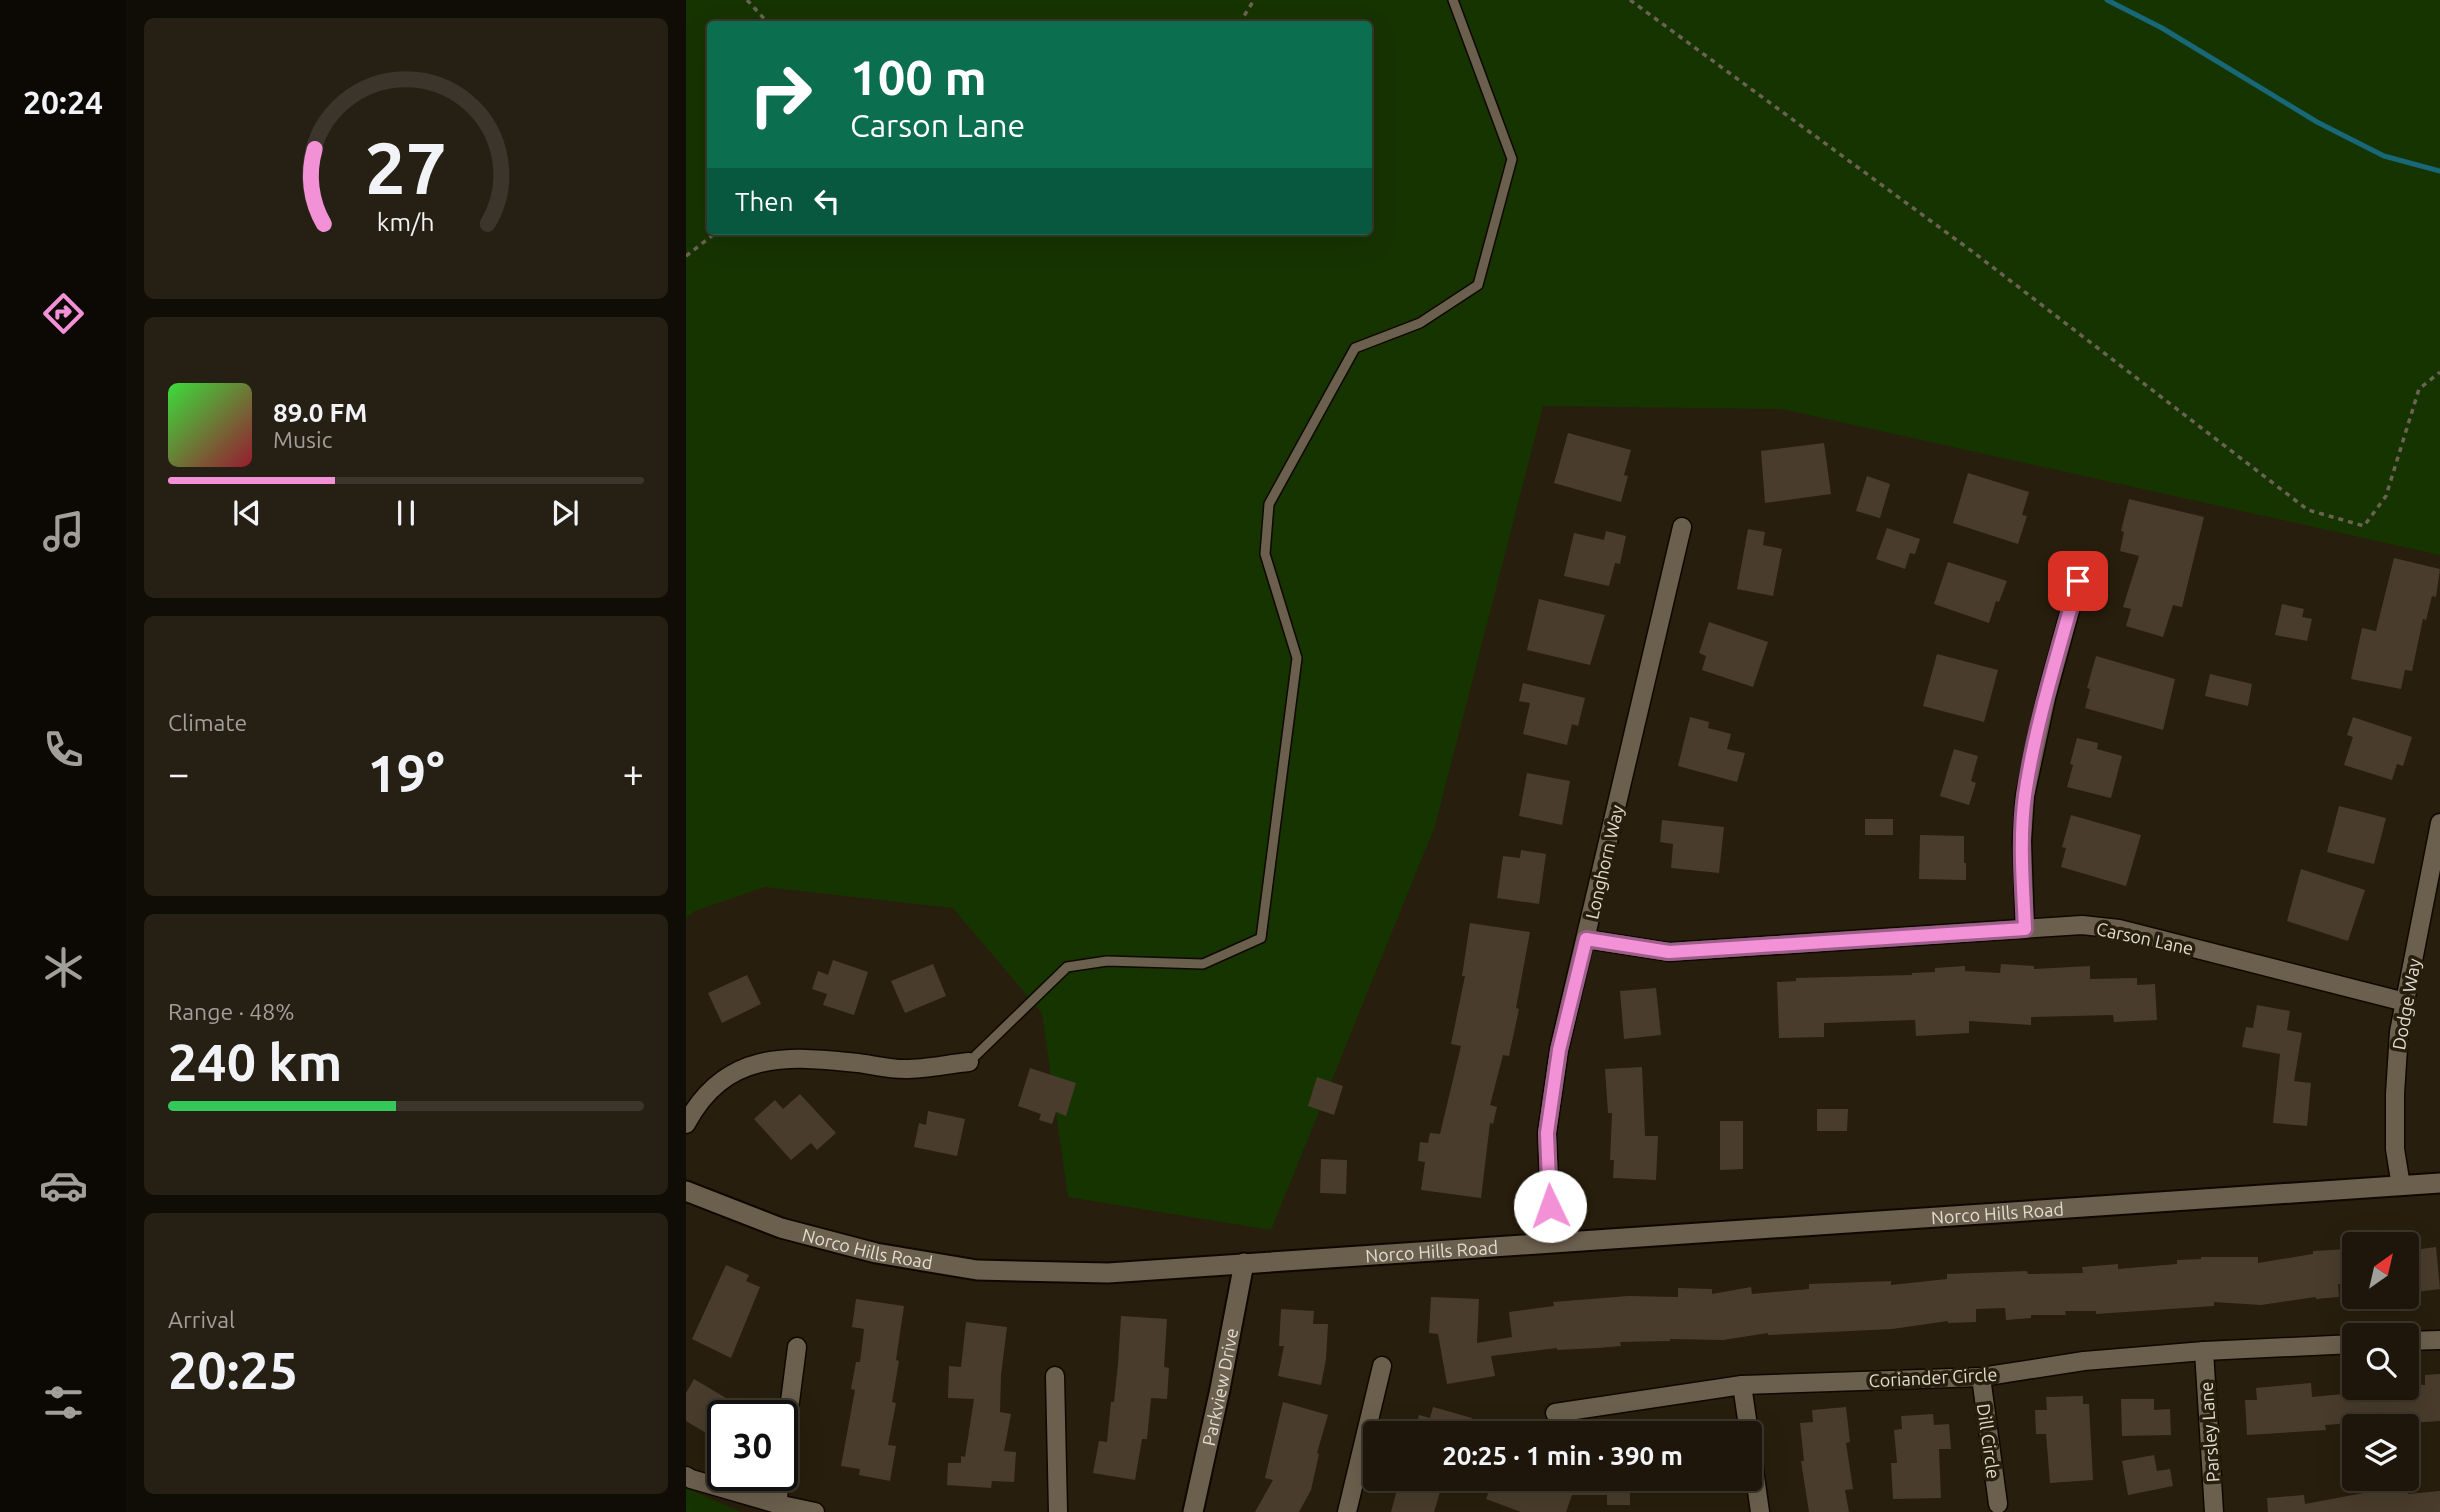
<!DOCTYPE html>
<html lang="en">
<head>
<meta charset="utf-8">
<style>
	body { margin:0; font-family:Ubuntu,sans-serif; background:#261f13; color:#f1f3f6; height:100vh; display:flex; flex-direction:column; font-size:26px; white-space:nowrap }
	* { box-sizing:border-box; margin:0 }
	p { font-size:23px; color:#a19f9c }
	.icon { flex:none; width:38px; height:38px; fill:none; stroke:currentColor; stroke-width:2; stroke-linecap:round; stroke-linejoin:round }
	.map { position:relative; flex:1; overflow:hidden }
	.sheet { display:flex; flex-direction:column; gap:18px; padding:18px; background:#100c06; width:560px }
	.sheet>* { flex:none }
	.top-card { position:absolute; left:21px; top:21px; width:665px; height:214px; border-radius:7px; box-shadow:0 7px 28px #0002,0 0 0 2px #3c352b; background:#0b6e4f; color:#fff; overflow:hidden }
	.needle { width:46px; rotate:34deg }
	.fabs { position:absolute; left:1656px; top:1232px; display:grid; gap:14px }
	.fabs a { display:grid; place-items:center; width:77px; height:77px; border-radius:7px; background:#1e160a; box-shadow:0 7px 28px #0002,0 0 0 2px #3c352b; font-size:35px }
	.speed { position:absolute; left:21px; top:1400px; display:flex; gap:14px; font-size:35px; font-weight:700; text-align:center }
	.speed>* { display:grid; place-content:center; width:91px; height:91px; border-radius:50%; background:#1e160a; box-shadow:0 7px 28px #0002,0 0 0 2px #3c352b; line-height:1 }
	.speed .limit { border:4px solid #111; border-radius:10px; background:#fff; color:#111 }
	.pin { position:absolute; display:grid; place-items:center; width:60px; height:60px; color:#fff; margin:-30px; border-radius:14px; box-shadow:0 4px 10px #0006 }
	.me { position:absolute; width:77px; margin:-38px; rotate:357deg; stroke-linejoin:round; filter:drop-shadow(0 0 5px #0008) }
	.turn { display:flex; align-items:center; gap:24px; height:147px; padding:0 28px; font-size:32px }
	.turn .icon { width:91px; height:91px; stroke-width:2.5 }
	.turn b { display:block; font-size:49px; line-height:60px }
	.then { display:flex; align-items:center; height:66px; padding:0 28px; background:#0003; gap:14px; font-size:26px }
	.big { font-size:52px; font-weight:700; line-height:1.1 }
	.sheet .card { flex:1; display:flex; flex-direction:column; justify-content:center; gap:10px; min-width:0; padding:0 24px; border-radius:10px; background:#261f13 }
	.sheet .dial { align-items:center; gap:0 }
	.dial svg { height:182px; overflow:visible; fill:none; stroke:#3c352b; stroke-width:7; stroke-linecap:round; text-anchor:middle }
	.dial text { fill:#f1f3f6; stroke:none }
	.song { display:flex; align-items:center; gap:21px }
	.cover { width:84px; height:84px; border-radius:10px; background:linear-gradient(135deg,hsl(120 70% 55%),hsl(350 70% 35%)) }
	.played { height:7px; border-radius:4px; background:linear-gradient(90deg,#f391d6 35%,#3c352b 35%) }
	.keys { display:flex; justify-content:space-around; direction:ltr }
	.heat { display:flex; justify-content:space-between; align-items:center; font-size:38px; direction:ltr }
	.charge { height:10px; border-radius:5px; background:linear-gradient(90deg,#34c759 48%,#3c352b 0) }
	.trip { position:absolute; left:677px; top:1421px; width:399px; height:70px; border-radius:7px; background:#1e160a; box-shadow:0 7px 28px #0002,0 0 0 2px #3c352b; font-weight:700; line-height:70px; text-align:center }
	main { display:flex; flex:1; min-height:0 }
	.dock { display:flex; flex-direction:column; width:126px; justify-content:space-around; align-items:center; background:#0c0904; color:#a19f9c }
	.dock .icon { width:49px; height:49px }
	.dock .current { color:#f391d6 }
	.dock b { font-size:32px; color:#f1f3f6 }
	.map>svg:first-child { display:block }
</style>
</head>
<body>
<main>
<nav class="dock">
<b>20:24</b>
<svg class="icon current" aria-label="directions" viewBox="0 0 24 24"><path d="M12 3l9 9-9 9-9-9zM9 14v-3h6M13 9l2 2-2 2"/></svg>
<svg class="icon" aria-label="music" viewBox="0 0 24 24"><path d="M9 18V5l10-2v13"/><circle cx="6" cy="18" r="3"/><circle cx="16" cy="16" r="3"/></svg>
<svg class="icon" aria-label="phone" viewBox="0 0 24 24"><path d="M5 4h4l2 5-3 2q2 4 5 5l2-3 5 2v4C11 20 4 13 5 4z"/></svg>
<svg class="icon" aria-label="climate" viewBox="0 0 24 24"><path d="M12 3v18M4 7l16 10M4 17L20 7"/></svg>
<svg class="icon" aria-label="car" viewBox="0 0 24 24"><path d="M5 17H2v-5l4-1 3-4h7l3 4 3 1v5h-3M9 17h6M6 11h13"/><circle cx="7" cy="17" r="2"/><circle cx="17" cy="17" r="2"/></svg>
<svg class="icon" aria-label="filters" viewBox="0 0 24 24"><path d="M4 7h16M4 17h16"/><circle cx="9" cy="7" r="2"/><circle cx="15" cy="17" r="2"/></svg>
</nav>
<section class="sheet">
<div class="card dial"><svg viewBox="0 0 100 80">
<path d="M14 69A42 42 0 1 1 86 69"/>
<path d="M14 69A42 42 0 0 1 10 36" stroke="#f391d6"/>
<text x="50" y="56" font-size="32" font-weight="700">27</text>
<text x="50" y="72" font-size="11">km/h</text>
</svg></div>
<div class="card">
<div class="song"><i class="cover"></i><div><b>89.0 FM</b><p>Music</p></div></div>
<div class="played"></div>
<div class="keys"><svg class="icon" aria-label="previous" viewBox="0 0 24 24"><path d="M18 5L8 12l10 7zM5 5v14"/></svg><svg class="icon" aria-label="pause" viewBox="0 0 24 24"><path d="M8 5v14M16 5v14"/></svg><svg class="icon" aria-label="next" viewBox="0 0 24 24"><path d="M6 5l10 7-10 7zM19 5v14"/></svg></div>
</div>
<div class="card"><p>Climate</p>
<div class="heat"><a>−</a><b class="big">19°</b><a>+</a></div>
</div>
<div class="card"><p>Range · 48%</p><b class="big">240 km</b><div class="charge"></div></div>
<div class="card"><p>Arrival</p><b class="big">20:25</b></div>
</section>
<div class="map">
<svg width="1754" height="1512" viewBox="0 0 1754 1512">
	<rect width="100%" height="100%" fill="#281e0d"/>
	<g fill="#163400" fill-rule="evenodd">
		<path d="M0,0H1754V555L1096,409L857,406L749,826L585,1230L382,1197L356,1013L267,908L79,887L9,911L0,918ZM24,24H682V231H24Z"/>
		<polygon points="0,1488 55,1512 0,1512"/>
	</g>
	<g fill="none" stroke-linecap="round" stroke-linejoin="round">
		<polyline stroke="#196877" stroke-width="5" points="1421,0 1476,28 1631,122 1698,156 1754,171"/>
	</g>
	<g fill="#493c2c">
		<polygon points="882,433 945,450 938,475 942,476 935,502 868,483"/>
		<polygon points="1138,443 1145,494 1079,503 1075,451"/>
		<polygon points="1282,473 1343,492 1336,515 1341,516 1332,544 1267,523"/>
		<polygon points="1181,476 1204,484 1194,518 1170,511"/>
		<polygon points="1443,499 1518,517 1496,607 1487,605 1477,637 1440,626 1445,609 1437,607 1453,556 1434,551 1438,532 1435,531"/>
		<polygon points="1201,528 1234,539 1229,554 1224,553 1219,569 1190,559"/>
		<polygon points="1062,529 1079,532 1077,545 1096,549 1087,596 1051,589"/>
		<polygon points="920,531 940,536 934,564 929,563 923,586 878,576 888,533 918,540"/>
		<polygon points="1708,558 1754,569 1750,597 1746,596 1740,620 1737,619 1726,671 1719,670 1715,689 1665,679 1676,628 1690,631"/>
		<polygon points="1262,562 1321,581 1313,602 1310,601 1303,623 1248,604"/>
		<polygon points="853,599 919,615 904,665 841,650"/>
		<polygon points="1596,604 1618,609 1616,617 1626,619 1621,641 1589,635"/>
		<polygon points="1023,622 1082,642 1067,687 1016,670 1020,656 1013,653"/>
		<polygon points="1251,654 1312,670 1298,722 1237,706"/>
		<polygon points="1410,656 1489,679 1477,730 1399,708 1404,689 1401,688"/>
		<polygon points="1524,674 1566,684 1562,706 1519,696"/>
		<polygon points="837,683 899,698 892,726 886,724 881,745 837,734 844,703 833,701"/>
		<polygon points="1004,717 1023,722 1022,728 1045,734 1041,749 1059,753 1051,782 992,766"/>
		<polygon points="1667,717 1726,737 1717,766 1711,764 1706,780 1658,765 1667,737 1661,735"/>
		<polygon points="1391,738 1412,743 1411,749 1436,756 1425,798 1381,787 1387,765 1384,764"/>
		<polygon points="1268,749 1292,756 1285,781 1290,783 1283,805 1254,796"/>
		<polygon points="841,773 884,781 876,825 833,816"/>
		<polygon points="1653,806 1700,818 1688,864 1641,852"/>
		<polygon points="1385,815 1455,835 1440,886 1375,867 1380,848 1376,847"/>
		<rect x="1179" y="819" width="28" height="16"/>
		<polygon points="976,820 1038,827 1033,873 985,868 987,844 974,842"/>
		<polygon points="1234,835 1278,836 1278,863 1280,863 1280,880 1233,879"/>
		<polygon points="835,850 860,854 853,904 811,898 817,856 834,858"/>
		<polygon points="1615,869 1679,890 1662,941 1601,921"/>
		<polygon points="784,923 844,932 830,1008 833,1009 823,1056 817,1055 804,1105 811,1107 807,1124 804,1123 795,1198 735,1190 739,1162 732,1161 734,1142 742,1143 744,1133 754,1134 775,1046 765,1044 779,976 776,976"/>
		<polygon points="147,960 182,972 168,1015 137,1005 141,994 126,989 132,971 142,975"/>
		<polygon points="247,964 260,996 219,1013 205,981"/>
		<polygon points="1315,964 1348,966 1348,969 1404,966 1404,979 1451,978 1451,985 1469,984 1471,1020 1428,1022 1427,1015 1345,1017 1345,1025 1283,1021 1283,1033 1230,1036 1229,1020 1138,1023 1138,1037 1093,1038 1091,982 1110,981 1110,978 1226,975 1226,973 1249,972 1249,968 1279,966 1279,971 1314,973"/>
		<polygon points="61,975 75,1004 36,1023 22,993"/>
		<polygon points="970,988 975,1035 938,1039 934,991"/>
		<polygon points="1571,1005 1604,1011 1601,1030 1616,1033 1608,1081 1625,1083 1621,1126 1587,1123 1594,1054 1556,1047 1560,1027 1567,1028"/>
		<polygon points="956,1067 959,1136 972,1136 970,1180 927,1178 928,1160 924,1160 926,1113 922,1113 919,1069"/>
		<polygon points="344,1068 390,1083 380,1116 370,1112 366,1124 353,1120 355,1114 332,1106"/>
		<polygon points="631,1077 657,1086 648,1115 622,1106"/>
		<polygon points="114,1094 150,1133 131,1150 125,1143 105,1160 68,1119 89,1100 97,1109"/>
		<polygon points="1131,1109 1162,1109 1161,1131 1131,1131"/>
		<polygon points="242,1111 279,1119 271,1156 228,1147 233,1123 240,1125"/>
		<polygon points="1034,1121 1057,1121 1057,1169 1034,1170"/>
		<polygon points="635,1159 661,1160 660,1194 634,1193"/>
		<polygon points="1750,1247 1754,1289 1722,1293 1720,1251"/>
		<polygon points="1662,1249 1664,1284 1652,1284 1653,1297 1630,1299 1630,1297 1575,1305 1528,1302 1528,1306 1410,1314 1410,1311 1379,1311 1380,1315 1345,1315 1345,1318 1320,1320 1319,1308 1290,1309 1290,1322 1262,1323 1262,1321 1206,1329 1082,1335 1082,1333 1037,1340 984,1339 984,1341 934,1342 935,1346 912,1348 871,1350 871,1348 805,1356 809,1376 761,1384 752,1334 743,1333 745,1297 793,1299 791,1343 826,1337 823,1312 868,1306 867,1302 942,1296 992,1297 992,1288 1026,1289 1026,1294 1065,1287 1066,1294 1123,1289 1123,1284 1205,1281 1205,1285 1261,1279 1261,1274 1341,1271 1342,1274 1397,1273 1396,1267 1432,1264 1432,1269 1491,1264 1491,1260 1515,1259 1515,1257 1572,1257 1572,1263 1627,1254 1627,1251"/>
		<polygon points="40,1265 63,1275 60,1281 74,1287 45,1358 6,1339"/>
		<polygon points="170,1299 218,1306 210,1360 213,1361 206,1402 210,1403 202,1445 210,1446 204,1481 173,1475 174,1469 155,1466 169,1390 165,1389 170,1362 174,1362 178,1329 166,1327"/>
		<polygon points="595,1309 628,1311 627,1324 642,1324 640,1359 635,1385 592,1376 598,1346 593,1346"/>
		<polygon points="435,1316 481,1319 478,1367 483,1368 481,1399 465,1398 461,1439 456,1439 449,1480 407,1473 413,1441 421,1442 425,1402 428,1402 432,1364"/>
		<polygon points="280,1322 321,1327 315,1375 314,1412 325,1414 318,1451 330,1452 328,1482 306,1481 305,1488 261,1485 262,1463 275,1463 275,1456 279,1457 288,1399 262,1398 263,1366 275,1367"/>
		<polygon points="1754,1374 1754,1421 1692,1425 1692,1421 1639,1425 1640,1430 1561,1435 1559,1400 1571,1400 1570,1388 1625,1383 1626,1397 1657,1394 1656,1388 1732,1388 1731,1385 1739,1385 1739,1375"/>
		<polygon points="8,1379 40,1398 38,1401 71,1416 37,1416 37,1443 0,1421 0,1393"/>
		<polygon points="1397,1396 1397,1404 1403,1404 1407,1480 1364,1483 1360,1434 1350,1434 1349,1410 1361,1410 1360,1397"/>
		<polygon points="1435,1399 1468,1399 1468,1410 1484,1409 1485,1435 1436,1436"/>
		<polygon points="597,1402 642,1415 631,1453 633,1454 625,1490 613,1512 569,1512 587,1480 579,1478"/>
		<polygon points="747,1407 786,1418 781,1433 728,1433 733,1415 744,1418"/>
		<polygon points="1160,1407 1164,1442 1160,1443 1167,1489 1159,1490 1163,1512 1123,1512 1115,1461 1118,1461 1114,1423 1127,1422 1126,1410"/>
		<polygon points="1247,1414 1248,1425 1263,1424 1265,1449 1253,1449 1255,1498 1207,1499 1205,1463 1211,1463 1208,1430 1216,1429 1215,1416"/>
		<polygon points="1468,1455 1471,1471 1484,1469 1487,1486 1442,1495 1436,1461"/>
		<polygon points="723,1479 758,1479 748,1512 705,1512 712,1486 721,1488"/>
		<polygon points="808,1479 944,1479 944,1505 921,1505 921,1495 886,1495 880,1512 835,1512 800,1499"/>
		<polygon points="1688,1488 1722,1490 1722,1494 1754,1491 1754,1512 1582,1512 1581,1498 1618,1495 1619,1504 1688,1491"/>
	</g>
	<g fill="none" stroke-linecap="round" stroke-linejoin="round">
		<defs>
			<polyline id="service" points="283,1062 381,967 421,961 517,964 575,938 611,658 579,554 583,504 669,348 734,323 792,285 826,159 767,0"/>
			<g id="minor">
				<polyline points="1339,929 1336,841 1339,796 1360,698 1392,581"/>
				<polyline points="900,939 983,952 1396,925 1433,929 1719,1002"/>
				<path d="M0,1124C39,1051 100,1055 172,1063C187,1065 204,1069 219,1069C240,1069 262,1064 283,1062"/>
				<polyline points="1715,1186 1709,1149 1709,1094 1713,1032 1754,823"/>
				<polyline points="870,1241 864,1206 861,1133 873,1050 996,527"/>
				<polyline points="1720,1341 1754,1340"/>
				<polyline points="1518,1351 1528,1512"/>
				<polyline points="369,1376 372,1512"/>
				<polyline points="1295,1377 1312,1504"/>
				<polyline points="1056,1385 1063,1433"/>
				<polyline points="869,1413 1056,1385 1295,1377 1398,1361 1518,1351 1668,1344"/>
				<polyline points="1064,1441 1074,1512"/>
				<polyline points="96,1464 111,1347"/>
				<polyline points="0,1476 5,1479 91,1504 129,1512"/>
				<polyline points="91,1504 95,1475"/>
				<polyline points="661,1512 696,1366"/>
			</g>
			<g id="tertiary">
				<path id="s1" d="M0,1191L95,1228L190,1253L291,1270L422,1273L1754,1183"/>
				<path id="s2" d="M507,1512L534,1389L558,1263"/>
			</g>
		</defs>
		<use href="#service" stroke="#100800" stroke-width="12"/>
		<use href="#minor" stroke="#100800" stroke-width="21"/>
		<use href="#tertiary" stroke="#100800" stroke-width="23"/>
		<g stroke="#6b6253" stroke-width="3.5" stroke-dasharray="5 5" stroke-linecap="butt">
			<polyline points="61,0 83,24"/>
			<polyline points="944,0 1287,252 1622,510 1678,526 1700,496 1733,389 1754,372"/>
			<polyline points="553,24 568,0"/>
			<polyline points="0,256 32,231"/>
		</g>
		<use href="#service" stroke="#6b5f4d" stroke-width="9"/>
		<use href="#minor" stroke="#6b5f4d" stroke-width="18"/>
		<use href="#tertiary" stroke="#6b5f4d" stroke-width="19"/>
	</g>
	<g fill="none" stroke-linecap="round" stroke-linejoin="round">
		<defs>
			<path id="route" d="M864,1206L861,1133L873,1050L900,939L983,952L1339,929C1337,885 1333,839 1339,795C1349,725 1373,650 1392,581"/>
		</defs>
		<use href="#route" stroke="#9e5e8b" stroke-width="18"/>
		<use href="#route" stroke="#f391d6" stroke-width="12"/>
	</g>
	<g text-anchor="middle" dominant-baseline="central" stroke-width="7" stroke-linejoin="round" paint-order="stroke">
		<g font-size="18" fill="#e3dcd1" stroke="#281e0d">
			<text transform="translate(918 862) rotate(-77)">Longhorn Way</text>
			<text transform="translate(1459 938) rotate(12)">Carson Lane</text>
			<text transform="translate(1720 1004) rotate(-80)">Dodge Way</text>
			<text stroke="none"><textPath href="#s1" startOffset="1325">Norco Hills Road</textPath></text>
			<text stroke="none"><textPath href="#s1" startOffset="191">Norco Hills Road</textPath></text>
			<text stroke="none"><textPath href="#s1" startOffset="758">Norco Hills Road</textPath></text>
			<text transform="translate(1247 1377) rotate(-3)">Coriander Circle</text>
			<text stroke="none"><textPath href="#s2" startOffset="128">Parkview Drive</textPath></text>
			<text transform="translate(1523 1432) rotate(-94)">Parsley Lane</text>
			<text transform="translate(1303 1441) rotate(82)">Dill Circle</text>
		</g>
	</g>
</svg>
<div class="fabs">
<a><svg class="needle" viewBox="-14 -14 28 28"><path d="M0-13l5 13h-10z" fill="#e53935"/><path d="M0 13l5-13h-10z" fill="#a19f9c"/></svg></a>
<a><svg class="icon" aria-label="search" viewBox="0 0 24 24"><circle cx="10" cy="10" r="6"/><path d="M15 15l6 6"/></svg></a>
<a><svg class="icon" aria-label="layers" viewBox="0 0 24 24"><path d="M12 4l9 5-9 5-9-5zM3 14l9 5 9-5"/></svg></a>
</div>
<div class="speed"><div class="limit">30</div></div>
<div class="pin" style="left:1392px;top:581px;background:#d93025"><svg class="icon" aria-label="arrive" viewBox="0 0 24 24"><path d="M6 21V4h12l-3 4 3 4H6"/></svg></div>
<svg class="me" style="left:864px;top:1206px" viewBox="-20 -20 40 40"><circle r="19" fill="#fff"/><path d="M0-13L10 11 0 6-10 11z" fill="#f391d6"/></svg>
<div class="trip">20:25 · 1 min · 390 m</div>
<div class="top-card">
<div class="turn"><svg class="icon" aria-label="right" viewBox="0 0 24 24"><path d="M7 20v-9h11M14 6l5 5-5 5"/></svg><div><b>100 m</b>Carson Lane</div></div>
<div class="then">Then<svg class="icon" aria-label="left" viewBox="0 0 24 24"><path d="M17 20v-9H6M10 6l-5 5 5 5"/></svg></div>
</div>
</div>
</main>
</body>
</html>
